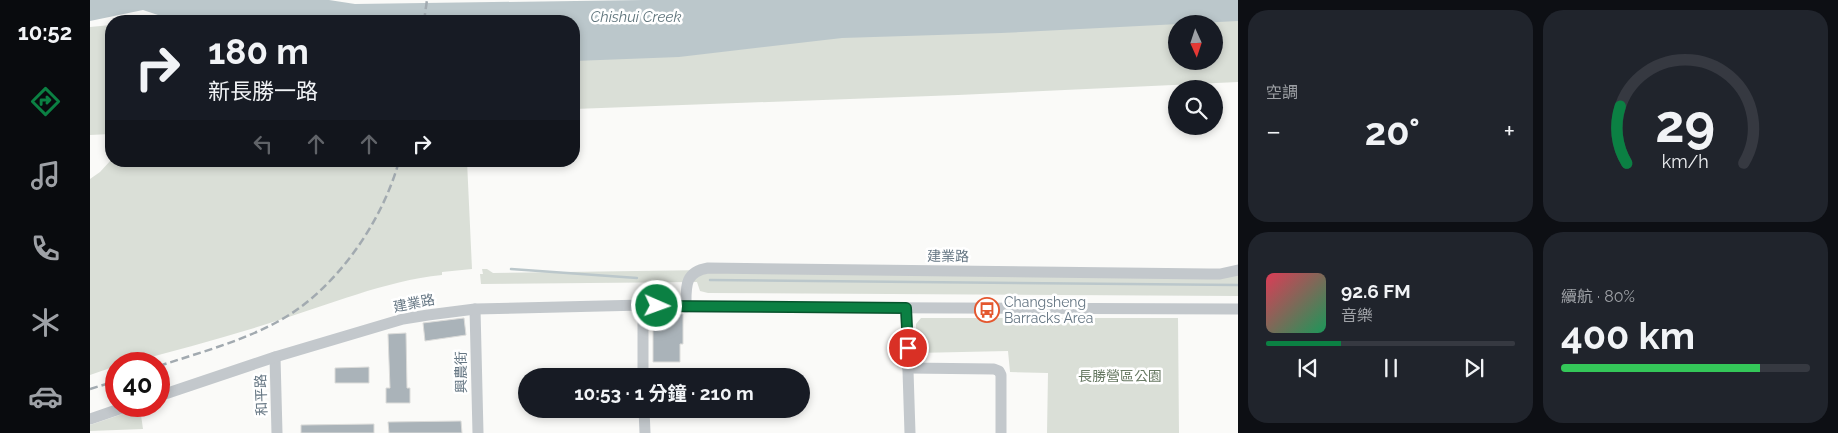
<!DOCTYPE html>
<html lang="zh-TW">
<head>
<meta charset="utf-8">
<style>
	body { margin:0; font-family:Raleway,"Noto Sans TC",sans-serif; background:#20242c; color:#f1f3f6; height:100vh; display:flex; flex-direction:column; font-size:19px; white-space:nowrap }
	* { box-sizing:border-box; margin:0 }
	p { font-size:16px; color:#9ea1a6 }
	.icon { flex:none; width:28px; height:28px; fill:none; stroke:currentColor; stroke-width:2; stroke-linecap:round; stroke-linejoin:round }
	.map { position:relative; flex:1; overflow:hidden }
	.sheet { display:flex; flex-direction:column; gap:10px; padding:10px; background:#0d0f14; width:600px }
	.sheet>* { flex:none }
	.guide { position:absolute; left:15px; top:15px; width:475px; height:152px; border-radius:20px; box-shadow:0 2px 8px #0003; background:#171b24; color:#f1f3f6; overflow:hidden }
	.needle { width:32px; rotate:177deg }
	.controls { position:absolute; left:1078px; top:15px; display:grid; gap:10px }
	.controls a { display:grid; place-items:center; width:55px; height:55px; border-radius:50%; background:#171b24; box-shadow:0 2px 8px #0003; font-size:25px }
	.speed { position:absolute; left:15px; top:352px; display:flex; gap:10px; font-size:25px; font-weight:700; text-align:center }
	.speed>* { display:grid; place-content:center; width:65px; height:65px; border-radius:50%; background:#171b24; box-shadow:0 2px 8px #0003; line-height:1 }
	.speed .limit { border:8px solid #d22; background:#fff; color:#111 }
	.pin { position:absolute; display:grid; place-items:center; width:42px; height:42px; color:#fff; margin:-21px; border:2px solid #fff; border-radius:50%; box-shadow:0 1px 5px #0007 }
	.me { position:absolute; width:55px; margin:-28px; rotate:92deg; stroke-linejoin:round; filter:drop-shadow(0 0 4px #0008) }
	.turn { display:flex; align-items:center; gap:18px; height:105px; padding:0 20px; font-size:22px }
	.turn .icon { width:65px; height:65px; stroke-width:2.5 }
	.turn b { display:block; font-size:35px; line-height:42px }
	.lanes { display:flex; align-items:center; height:48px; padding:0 20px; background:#0003; justify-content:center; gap:25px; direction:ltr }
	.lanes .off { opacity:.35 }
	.big { font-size:38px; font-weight:700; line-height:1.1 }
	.sheet .widget { flex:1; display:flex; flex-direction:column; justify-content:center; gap:8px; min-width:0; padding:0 18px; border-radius:20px; background:#20242c }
	.sheet .dial { align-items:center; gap:0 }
	.dial svg { height:130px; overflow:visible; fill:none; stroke:#363941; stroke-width:7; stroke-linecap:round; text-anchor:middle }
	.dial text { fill:#f1f3f6; stroke:none }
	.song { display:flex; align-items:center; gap:15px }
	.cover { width:60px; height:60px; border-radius:8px; background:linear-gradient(135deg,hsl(350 70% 55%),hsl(150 70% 35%)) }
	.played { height:5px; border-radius:2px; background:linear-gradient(90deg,#0b8043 30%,#363941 30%) }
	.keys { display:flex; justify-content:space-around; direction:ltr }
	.heat { display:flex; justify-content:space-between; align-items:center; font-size:28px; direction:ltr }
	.charge { height:8px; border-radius:4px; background:linear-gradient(90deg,#34c759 80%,#363941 0) }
	.sheet .tiles { flex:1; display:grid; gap:10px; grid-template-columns:repeat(2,1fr) }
	.trip { position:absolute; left:428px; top:368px; width:292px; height:50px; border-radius:25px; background:#171b24; box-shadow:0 2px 8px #0003; font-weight:700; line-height:50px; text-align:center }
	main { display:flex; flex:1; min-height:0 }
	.menu { display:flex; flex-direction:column; width:90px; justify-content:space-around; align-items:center; background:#090b0e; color:#9ea1a6 }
	.menu .icon { width:35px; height:35px }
	.menu .selected { color:#0b8043 }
	.menu b { font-size:22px; color:#f1f3f6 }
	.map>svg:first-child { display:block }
</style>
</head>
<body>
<main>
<nav class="menu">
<b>10:52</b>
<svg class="icon selected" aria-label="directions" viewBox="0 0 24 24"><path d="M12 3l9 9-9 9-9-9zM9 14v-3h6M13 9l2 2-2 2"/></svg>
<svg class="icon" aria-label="music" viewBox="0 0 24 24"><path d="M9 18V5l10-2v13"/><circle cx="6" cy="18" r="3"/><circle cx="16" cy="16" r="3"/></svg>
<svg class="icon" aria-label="phone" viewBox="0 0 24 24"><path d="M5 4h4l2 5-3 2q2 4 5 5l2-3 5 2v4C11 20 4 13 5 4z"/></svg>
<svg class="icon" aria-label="climate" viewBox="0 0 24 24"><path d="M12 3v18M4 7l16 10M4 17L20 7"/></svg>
<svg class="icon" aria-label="car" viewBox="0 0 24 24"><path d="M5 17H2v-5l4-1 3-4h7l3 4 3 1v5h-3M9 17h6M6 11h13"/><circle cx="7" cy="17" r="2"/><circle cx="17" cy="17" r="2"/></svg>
</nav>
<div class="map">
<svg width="1148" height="433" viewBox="0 0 1148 433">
	<rect width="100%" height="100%" fill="#fafaf8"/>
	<g fill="#dadfd7" fill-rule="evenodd">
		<polygon points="60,15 74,19 93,21 51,21"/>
		<path d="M1148,15V82L868,95L484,109V35ZM1086,24H1124V61H1086Z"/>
		<polygon points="21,25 21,134 0,135 0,27"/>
		<path d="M21,160L377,161L382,269L352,272V275C294,281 239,305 183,322C135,338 85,350 36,364H26V366L0,375V179L10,172Z"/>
		<polygon points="392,269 397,269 403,273 619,270 1148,275 1148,296 618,293 610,291 607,282 391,284 390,274 393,274"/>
		<polygon points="831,318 1088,318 1089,433 957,433 958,373 920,372 918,351 826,353 826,324"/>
		<polygon points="50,408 53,429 0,431 0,425"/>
	</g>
	<polygon fill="#bbc7cb" points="0,0 239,0 265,4 553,0 1148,0 1148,21 911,33 752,38 589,57 484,61 484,21 86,21 53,10 0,21"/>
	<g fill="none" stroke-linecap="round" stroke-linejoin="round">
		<g stroke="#bbc7cb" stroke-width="2.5">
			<polyline points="421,269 547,278"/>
			<polyline points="620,280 1148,285"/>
		</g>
	</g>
	<g fill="#aab3b9" stroke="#dcdcda">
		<polygon points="563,313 593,314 593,344 590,344 590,362 563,362"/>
		<polygon points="374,318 376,335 335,341 333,323"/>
		<polygon points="316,333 317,388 320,388 320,403 296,403 296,388 300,388 298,334"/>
		<polygon points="279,367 279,383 245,383 245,368"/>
		<polygon points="371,421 372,433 299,433 298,422"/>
		<polygon points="284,424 284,433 211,433 211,425"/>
	</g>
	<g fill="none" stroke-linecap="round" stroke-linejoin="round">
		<g stroke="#c3c8cc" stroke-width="11">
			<polyline points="553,305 553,376"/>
			<path d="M596,307C596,287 594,272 618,268L1119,274H1130L1148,270"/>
			<polyline points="816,308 820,433"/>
			<polyline points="385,309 388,433"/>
			<polyline points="185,357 187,433"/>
			<polyline points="818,368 904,369 909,371 911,375 911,433"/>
			<polyline points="69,396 185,357 313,319 338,315 385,309 553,305 596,307 1148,309"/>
			<polyline points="554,409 555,433"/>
			<polyline points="0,419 38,406"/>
		</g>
		<g stroke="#a2aab0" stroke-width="2.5" stroke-dasharray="8 4" stroke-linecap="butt">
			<polyline points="334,21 337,0"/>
			<path d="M69,366C108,353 150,342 187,322C244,292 292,223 309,161"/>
			<polyline points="0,389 26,381"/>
		</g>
	</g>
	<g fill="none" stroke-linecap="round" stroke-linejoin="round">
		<defs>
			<polyline id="route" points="567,306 816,308 818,348"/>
		</defs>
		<use href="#route" stroke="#07532c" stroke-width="12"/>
		<use href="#route" stroke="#0b8043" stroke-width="9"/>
	</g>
	<defs>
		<symbol id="bus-ring" viewBox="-11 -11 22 22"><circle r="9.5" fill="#fff" stroke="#e4572e" stroke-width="1.5"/><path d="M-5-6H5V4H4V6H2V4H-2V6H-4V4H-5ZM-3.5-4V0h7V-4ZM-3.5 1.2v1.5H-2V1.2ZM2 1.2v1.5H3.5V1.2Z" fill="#e4572e"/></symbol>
	</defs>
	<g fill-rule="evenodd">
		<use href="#bus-ring" x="883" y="296" width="28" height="28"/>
	</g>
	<g text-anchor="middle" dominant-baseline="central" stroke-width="5" stroke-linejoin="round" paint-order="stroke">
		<g font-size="14" fill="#657683" stroke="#fff">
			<text transform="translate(858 256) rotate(1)">建業路</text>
			<text transform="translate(324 303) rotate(-11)">建業路</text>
			<text transform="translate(371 372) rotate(-91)">興農街</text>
			<text transform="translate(171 395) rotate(-92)">和平路</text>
		</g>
		<g font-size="14" fill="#657683" stroke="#fff" text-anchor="start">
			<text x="914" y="302">Changsheng<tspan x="914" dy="16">Barracks Area</tspan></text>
		</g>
		<g font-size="14" fill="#687a64" stroke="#fff">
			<text x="1030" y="376">長勝營區公園</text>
		</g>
		<g font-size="15" font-style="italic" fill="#60757c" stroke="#fff">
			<text x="546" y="17">Chishui Creek</text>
		</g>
	</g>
</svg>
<div class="controls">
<a><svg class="needle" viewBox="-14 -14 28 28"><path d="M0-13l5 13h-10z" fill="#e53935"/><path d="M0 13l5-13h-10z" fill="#9ea1a6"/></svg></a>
<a><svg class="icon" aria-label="search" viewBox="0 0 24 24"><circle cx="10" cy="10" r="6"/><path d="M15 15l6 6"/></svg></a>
</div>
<div class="speed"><div class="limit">40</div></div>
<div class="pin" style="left:818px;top:348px;background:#d93025"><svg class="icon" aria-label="arrive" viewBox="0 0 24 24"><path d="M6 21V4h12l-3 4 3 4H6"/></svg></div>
<svg class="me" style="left:567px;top:306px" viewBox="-20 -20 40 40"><circle r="17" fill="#0b8043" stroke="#fff" stroke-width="3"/><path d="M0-11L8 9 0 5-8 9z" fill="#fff"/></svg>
<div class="trip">10:53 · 1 分鐘 · 210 m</div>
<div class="guide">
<div class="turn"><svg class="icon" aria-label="right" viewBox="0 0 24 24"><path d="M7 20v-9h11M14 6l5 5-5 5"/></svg><div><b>180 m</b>新長勝一路</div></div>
<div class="lanes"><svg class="icon off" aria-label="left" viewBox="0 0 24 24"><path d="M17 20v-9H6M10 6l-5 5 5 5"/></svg><svg class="icon off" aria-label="ahead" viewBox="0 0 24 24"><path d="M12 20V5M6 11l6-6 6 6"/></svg><svg class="icon off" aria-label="ahead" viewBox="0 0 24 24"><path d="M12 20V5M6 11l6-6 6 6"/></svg><svg class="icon" aria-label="right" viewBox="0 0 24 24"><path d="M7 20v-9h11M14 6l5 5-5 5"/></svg></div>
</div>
</div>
<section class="sheet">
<div class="tiles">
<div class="widget"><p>空調</p>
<div class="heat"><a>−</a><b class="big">20°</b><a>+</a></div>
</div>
<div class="widget dial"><svg viewBox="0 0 100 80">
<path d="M14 69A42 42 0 1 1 86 69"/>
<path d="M14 69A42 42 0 0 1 10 34" stroke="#0b8043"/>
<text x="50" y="56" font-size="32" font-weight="700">29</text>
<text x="50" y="72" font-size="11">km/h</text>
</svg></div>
<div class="widget">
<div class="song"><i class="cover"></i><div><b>92.6 FM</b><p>音樂</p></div></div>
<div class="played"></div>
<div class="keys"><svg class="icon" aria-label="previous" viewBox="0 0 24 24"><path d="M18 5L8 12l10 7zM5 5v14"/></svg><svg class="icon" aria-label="pause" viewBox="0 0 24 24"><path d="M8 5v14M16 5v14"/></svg><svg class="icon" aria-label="next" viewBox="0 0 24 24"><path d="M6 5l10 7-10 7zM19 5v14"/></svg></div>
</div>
<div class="widget"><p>續航 · 80%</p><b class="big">400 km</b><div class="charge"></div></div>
</div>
</section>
</main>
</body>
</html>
